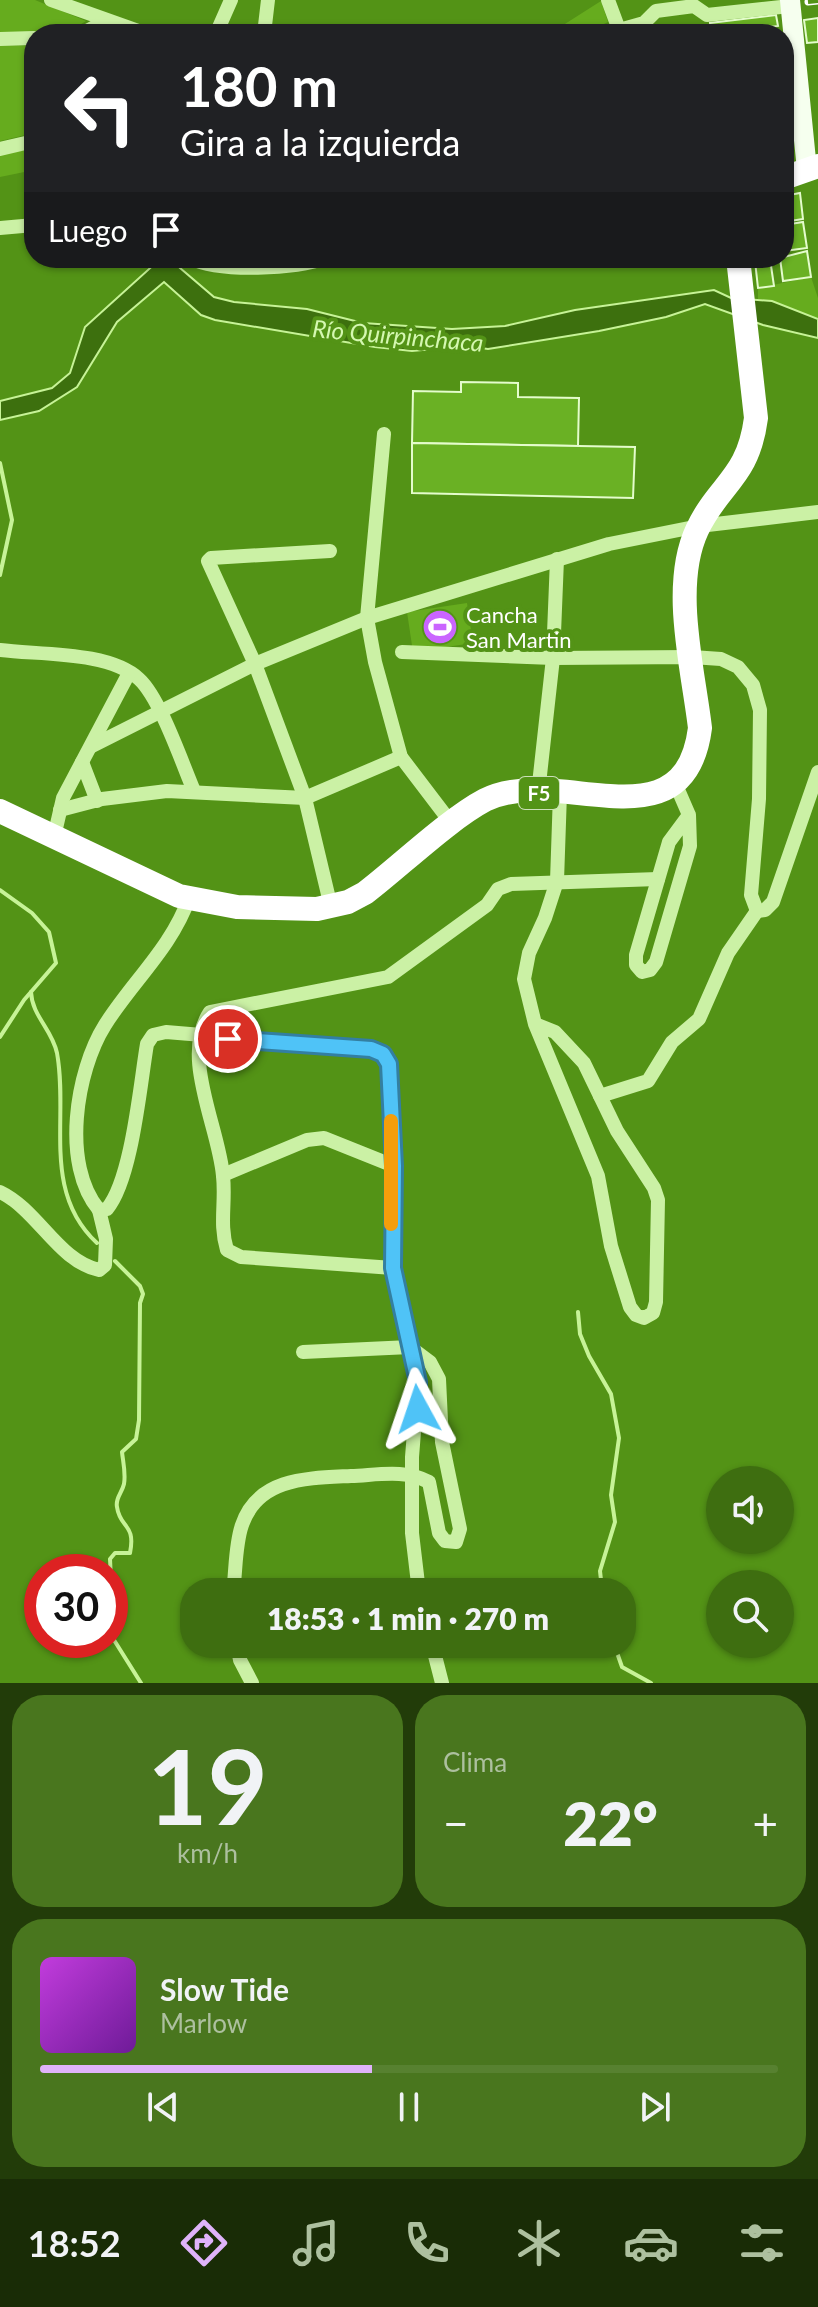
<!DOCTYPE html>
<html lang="es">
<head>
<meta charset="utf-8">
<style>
	body { margin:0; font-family:Lato,sans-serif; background:#49761e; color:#f1f3f6; height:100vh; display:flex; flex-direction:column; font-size:30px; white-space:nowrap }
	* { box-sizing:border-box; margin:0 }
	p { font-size:26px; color:#adc09f }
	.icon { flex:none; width:44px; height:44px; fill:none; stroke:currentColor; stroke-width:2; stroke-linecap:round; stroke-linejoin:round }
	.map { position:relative; height:1683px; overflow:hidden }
	.sheet { display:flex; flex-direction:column; gap:12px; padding:12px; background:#223c09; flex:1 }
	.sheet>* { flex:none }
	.top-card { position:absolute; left:24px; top:24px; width:770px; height:244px; border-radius:32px; box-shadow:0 2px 6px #0004; background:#202124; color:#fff; overflow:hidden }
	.buttons { position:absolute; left:706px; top:1466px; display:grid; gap:16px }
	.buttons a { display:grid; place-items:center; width:88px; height:88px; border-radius:50%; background:#3e6e10; box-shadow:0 2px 6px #0004; font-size:40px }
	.speed { position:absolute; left:24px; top:1554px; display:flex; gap:16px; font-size:40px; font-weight:700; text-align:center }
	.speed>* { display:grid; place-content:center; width:104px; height:104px; border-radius:50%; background:#3e6e10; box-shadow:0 2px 6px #0004; line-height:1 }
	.speed .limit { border:12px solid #d22; background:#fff; color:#111 }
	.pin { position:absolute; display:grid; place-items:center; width:68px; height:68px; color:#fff; margin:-34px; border:4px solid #fff; border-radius:50%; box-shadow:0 2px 8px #0007 }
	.me { position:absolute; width:88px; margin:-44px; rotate:355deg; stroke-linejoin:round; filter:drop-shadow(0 0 6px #0008) }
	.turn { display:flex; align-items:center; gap:28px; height:168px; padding:0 24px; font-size:36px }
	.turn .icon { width:104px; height:104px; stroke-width:2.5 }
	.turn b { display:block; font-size:56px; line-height:68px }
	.then { display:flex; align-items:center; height:76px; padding:0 24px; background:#0003; gap:16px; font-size:30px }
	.big { font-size:60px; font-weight:800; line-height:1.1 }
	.sheet .card { flex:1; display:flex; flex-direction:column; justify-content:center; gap:12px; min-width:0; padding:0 28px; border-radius:32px; background:#49761e }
	.sheet .dial { align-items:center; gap:0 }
	.dial b { font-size:104px; line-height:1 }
	.song { display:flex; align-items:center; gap:24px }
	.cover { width:96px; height:96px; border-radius:12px; background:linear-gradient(135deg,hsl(290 70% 55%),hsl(280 70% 35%)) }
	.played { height:8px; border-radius:4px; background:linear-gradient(90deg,#dfb3fa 45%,#578130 45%) }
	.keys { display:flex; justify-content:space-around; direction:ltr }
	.heat { display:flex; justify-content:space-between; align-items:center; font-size:44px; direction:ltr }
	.sheet .tiles { flex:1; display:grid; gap:12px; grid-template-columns:1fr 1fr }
	.card:last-child { grid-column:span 2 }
	.trip { position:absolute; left:180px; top:1578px; width:456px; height:80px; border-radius:32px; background:#3e6e10; box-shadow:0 2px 6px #0004; font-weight:800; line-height:80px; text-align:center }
	.tabs { display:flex; height:128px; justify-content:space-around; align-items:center; background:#192c06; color:#adc09f }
	.tabs .icon { width:56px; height:56px }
	.tabs .on { color:#dfb3fa }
	.tabs b { font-size:36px; color:#f1f3f6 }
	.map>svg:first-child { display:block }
</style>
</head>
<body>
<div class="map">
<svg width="818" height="1683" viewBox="0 0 818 1683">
	<rect width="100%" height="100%" fill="#539316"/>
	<g fill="#66ac1e">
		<path d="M0,0H35L86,21L65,34C42,30 22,38 0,32Z"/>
		<polygon points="601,1 608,22 583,34 563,34 557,29"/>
		<polygon points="0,45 34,46 34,133 0,141"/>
		<polygon points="34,148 34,170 0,177 0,155"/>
		<polygon points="811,277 818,298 818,319 758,299 758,288"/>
		<polygon points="467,603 473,643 413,652 407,612"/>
	</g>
	<polygon fill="#3d700e" stroke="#c7f397" stroke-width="2" points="159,260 173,262 214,297 234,302 307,309 363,323 452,329 505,326 575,310 714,290 731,298 772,301 818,319 818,338 763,325 705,304 666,317 599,331 488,349 466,346 412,351 375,347 215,320 201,315 164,282 117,322 77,387 39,411 0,420 0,401 52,388 70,373 85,327"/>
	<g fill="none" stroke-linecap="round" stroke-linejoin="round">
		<g stroke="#c7f397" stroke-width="4">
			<polyline points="0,463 12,520 0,575"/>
			<polyline points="0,890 32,913 49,932 56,963 24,1000 0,1037"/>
			<path d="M31,992C32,1016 52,1029 57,1053C69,1118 41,1191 97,1243"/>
			<path d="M115,1261L140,1286L143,1294L140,1303L139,1420L136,1439L122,1452C123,1462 126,1473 124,1484C122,1493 115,1498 117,1507C120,1529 136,1523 130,1553H115L110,1559L114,1640L141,1683"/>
			<polyline points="578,1312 580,1334 589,1356 611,1394 619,1438 611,1495 615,1522 600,1571 601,1580 612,1592"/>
			<polyline points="614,1644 622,1667 651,1683"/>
		</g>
	</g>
	<g fill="#6ab124" stroke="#e4fccc" stroke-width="2">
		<polygon points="776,15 778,26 711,34 710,23"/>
		<polygon points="818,18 818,42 807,43 804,20"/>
		<polygon points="800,193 803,219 784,222 784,196"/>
		<polygon points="803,222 807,248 784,251 784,225"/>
		<polygon points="807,251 811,277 783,281 780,258"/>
		<polygon points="770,259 774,286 758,288 755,261"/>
		<polygon points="461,382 518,383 518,397 579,398 578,446 412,443 413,391 461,392"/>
		<polygon points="412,443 635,447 633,498 412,493"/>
	</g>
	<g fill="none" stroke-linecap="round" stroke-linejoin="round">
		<g stroke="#cbf1a5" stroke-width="14">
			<polyline points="51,0 147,34"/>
			<polyline points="608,0 618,27"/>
			<polyline points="66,34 85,32 106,21"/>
			<polyline points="216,34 231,0"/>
			<polyline points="264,34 268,0"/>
			<polyline points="605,34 644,23 656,11 694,6 707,15 790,6"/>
			<polyline points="0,39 34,38"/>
			<polyline points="0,149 34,141"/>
			<polyline points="0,228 34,225"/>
			<path d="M190,258C220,273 295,269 327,258"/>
			<polyline points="384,434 367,618 375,662 401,757 452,824"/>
			<polyline points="330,551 211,558 208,561 255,664 305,798 331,907"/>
			<path d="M0,650C39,655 109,651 139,679C160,698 182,763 194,791"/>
			<polyline points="402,652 553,658 692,657 721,659 738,667 753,685 760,710 759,799 751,895 757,911 765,910 773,902 818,772"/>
			<polyline points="92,746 255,664 367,618 609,544 699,526 818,512"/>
			<polyline points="82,762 97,801"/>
			<polyline points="676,785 689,815 690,846 656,962 650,970 642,972 636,965 636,955 669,842 689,815"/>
			<polyline points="538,793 553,658 557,559"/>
			<polyline points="60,810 102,799 167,791 305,798 401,757"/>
			<polyline points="54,837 63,798 129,673"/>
			<path d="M189,898C172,947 132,982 105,1025C76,1071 61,1165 99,1210L107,1209C132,1179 140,1085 147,1044L153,1035L166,1032L371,1049L383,1054L389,1064L394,1166"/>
			<polyline points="535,1024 555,1032 584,1063 617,1131 654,1188 658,1200 656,1302 653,1313 644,1318 636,1315 630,1307 611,1246 598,1176 535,1024 524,979 529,953 545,918 557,881 560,793"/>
			<polyline points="600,1096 648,1081 672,1042 699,1019 728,953 757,911"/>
			<polyline points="223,1175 307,1140 324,1138 394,1166 393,1268 418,1382 412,1457 412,1533 419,1592"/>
			<path d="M0,1192C38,1210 58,1261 99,1270L105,1265L106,1239L99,1210"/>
			<path d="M393,1268L241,1257L227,1250C219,1224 226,1202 223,1176C219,1127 180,1057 210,1012L388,977L487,905L498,889L511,884L658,879"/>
			<path d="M233,1592C236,1571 235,1545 242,1525C258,1477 310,1478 351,1476C378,1475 405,1469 429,1482L439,1533L445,1541L456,1542L460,1529L442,1442L439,1379L430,1362L410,1347L303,1352"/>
			<polyline points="237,1644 240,1660 252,1683"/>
			<polyline points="432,1644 442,1683"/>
		</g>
		<polyline stroke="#f6ffef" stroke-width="20" points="790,0 807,170"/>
		<g stroke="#fff" stroke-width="24">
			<polyline points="784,178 818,166"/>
			<path d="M0,811L179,896L237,907L317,909L348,902L365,893C399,867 449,819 485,800C558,763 684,851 700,728C693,668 671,586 697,530C719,483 748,479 756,418L738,258"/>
		</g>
		<defs>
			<polyline id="rail" points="808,2 818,1"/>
		</defs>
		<use href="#rail" stroke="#fff" stroke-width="7"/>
		<use href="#rail" stroke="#539316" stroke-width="4" stroke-dasharray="12" stroke-linecap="butt"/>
	</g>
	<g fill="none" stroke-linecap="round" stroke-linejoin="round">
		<defs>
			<polyline id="route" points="228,1039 371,1049 383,1054 389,1064 394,1166 393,1268 418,1382 418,1409"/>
		</defs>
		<use href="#route" stroke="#337fa1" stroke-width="20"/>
		<use href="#route" stroke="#4fc3f7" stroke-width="14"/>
		<polyline stroke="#f59e0b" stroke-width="14" points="391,1224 391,1121"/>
	</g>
	<defs>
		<symbol id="stadium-disc" viewBox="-11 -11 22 22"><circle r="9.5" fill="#ca65ff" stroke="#539316"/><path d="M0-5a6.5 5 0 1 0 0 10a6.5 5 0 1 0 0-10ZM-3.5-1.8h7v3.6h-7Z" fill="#fff"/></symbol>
	</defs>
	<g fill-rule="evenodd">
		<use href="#stadium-disc" x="420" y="607" width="40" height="40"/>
	</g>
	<g text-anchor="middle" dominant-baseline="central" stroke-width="8" stroke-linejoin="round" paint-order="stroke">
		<rect fill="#539316" stroke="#cbdfb9" stroke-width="2" x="519" y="777" width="40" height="32" rx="6"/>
		<g font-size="20" font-weight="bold" fill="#fff">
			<text x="539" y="793">F5</text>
		</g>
		<g font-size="22" fill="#fff" stroke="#539316" text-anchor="start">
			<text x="466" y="614">Cancha<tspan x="466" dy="25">San Martin</tspan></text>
		</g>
		<g font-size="24" font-style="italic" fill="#d5f8b1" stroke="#539316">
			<text transform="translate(398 335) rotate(5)">Río Quirpinchaca</text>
		</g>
	</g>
</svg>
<div class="buttons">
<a><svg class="icon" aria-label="sound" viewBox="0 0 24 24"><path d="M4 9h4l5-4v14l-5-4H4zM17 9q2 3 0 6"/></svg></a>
<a><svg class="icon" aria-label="search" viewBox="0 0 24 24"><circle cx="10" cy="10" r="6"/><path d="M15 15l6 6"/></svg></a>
</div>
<div class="speed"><div class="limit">30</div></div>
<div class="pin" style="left:228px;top:1039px;background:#d93025"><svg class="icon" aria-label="arrive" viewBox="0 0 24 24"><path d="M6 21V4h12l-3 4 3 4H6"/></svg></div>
<svg class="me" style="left:418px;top:1409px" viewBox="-20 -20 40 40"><path d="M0-17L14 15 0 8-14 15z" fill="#4fc3f7" stroke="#fff" stroke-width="4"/></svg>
<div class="trip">18:53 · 1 min · 270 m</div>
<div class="top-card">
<div class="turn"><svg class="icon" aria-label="left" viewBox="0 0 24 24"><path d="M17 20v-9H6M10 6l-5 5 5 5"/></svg><div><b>180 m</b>Gira a la izquierda</div></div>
<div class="then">Luego<svg class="icon" aria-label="arrive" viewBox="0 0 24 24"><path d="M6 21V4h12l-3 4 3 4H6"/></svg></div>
</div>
</div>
<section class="sheet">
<div class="tiles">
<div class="card dial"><b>19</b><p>km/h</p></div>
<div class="card"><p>Clima</p>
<div class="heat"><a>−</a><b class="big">22°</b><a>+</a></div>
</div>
<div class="card">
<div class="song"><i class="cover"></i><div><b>Slow Tide</b><p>Marlow</p></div></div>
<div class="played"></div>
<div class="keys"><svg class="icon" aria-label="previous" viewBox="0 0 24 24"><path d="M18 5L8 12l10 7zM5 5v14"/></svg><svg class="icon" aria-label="pause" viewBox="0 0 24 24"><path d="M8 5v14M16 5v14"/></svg><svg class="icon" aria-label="next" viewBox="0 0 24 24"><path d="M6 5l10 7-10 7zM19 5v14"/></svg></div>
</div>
</div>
</section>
<nav class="tabs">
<b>18:52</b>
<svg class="icon on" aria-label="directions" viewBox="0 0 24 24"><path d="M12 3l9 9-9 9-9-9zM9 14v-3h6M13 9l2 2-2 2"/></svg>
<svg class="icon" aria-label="music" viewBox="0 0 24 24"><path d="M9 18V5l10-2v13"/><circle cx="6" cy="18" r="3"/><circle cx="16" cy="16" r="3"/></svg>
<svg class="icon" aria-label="phone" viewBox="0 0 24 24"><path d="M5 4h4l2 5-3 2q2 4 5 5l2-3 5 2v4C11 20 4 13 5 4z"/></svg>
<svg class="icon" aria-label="climate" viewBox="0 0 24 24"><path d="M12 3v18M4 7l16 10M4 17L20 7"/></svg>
<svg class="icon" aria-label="car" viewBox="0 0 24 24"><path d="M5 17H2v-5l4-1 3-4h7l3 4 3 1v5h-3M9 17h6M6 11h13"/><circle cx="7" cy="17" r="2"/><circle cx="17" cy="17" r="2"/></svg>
<svg class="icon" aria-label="filters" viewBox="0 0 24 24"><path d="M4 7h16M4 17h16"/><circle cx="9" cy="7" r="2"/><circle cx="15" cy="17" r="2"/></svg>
</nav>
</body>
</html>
